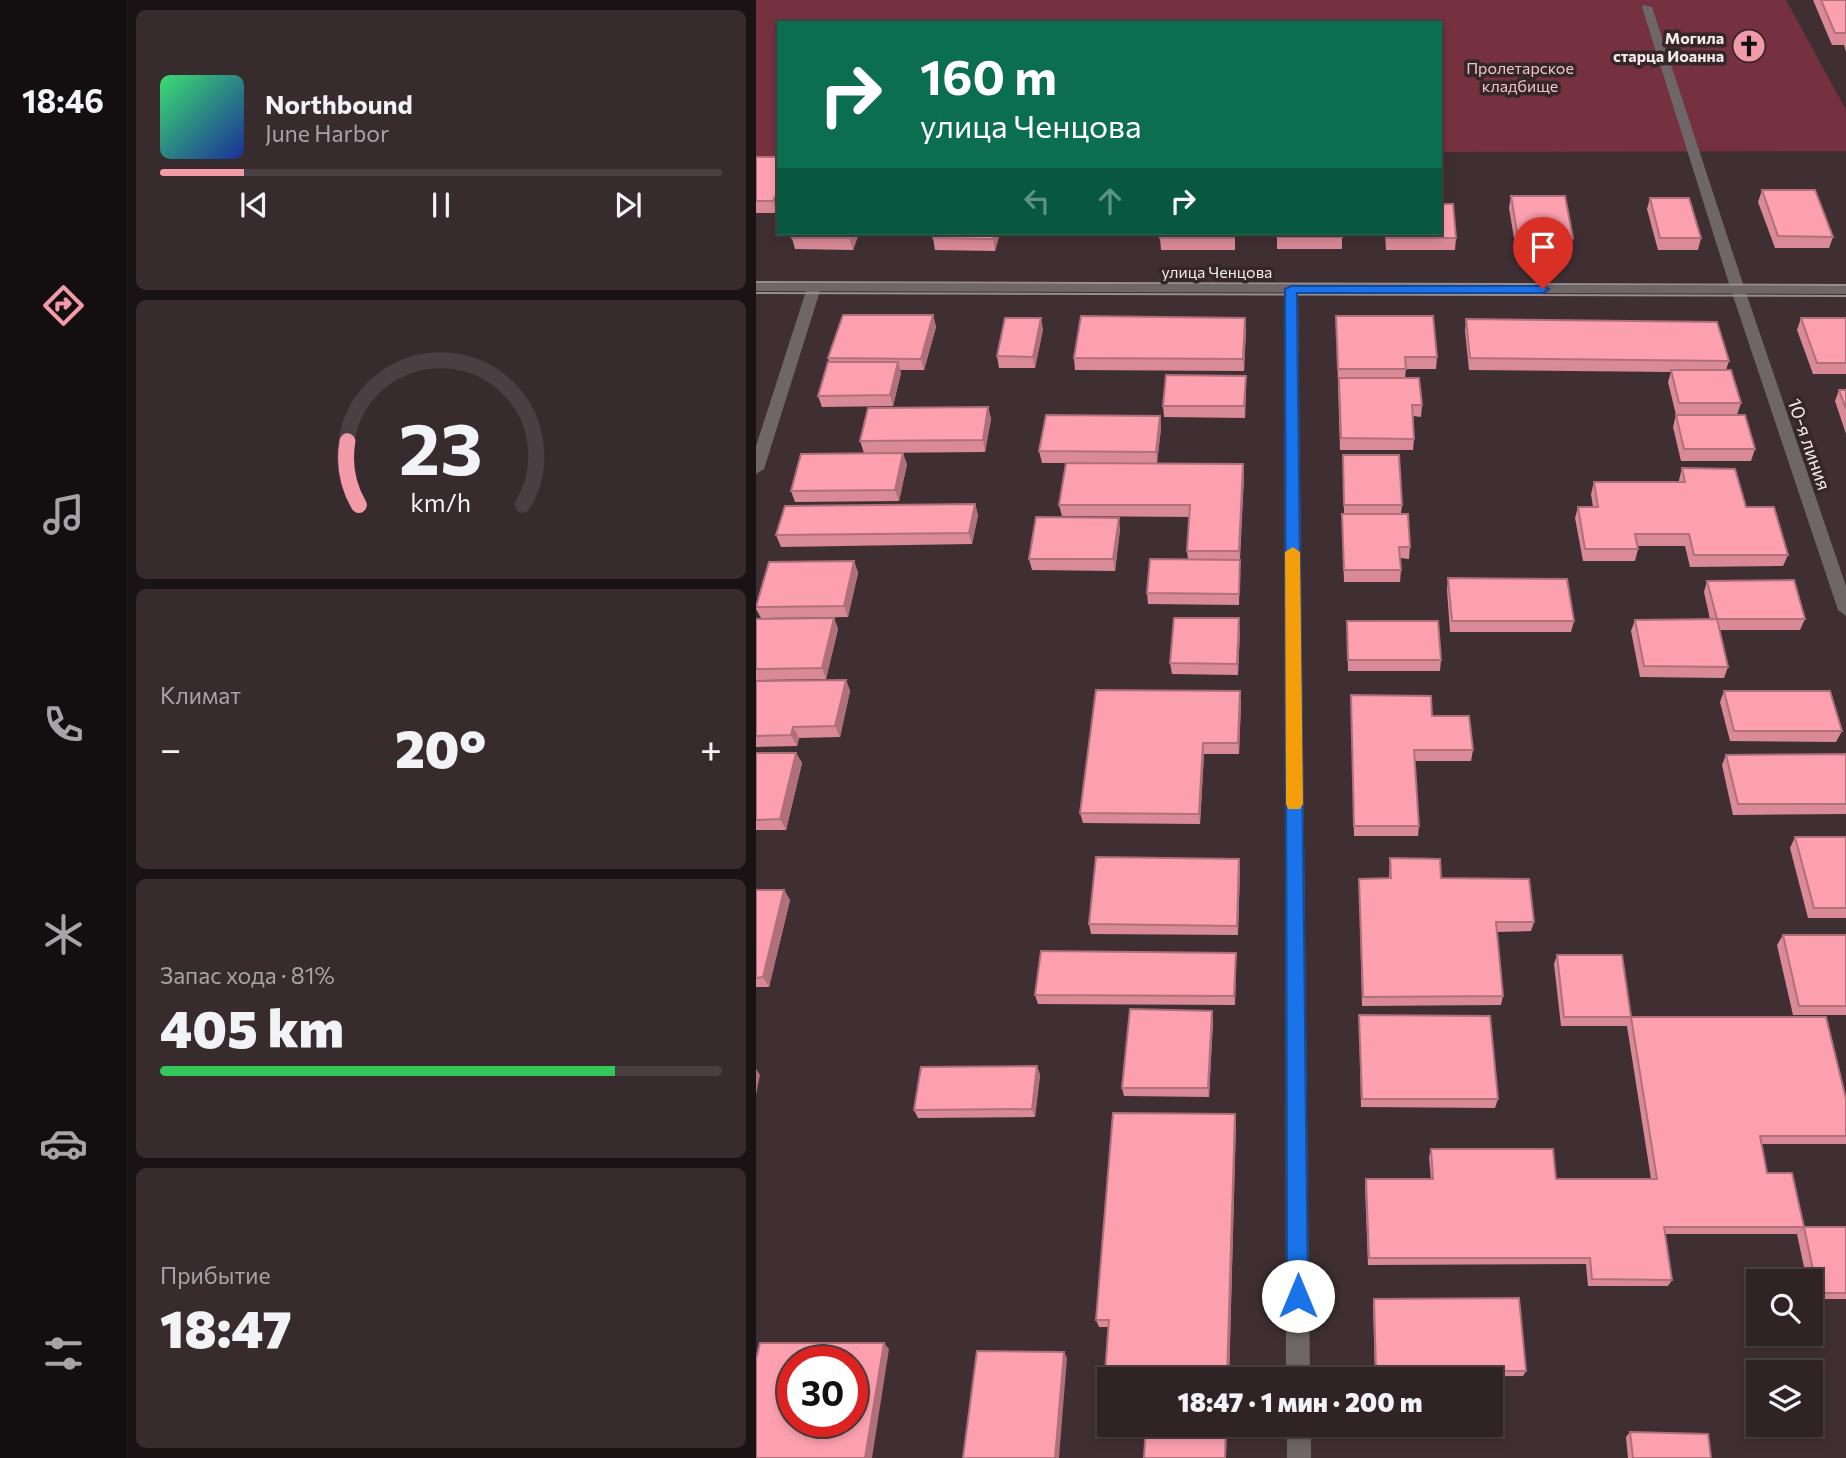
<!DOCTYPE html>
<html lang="ru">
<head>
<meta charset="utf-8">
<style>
	body { margin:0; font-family:Commissioner,sans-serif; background:#372b2e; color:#f1f3f6; height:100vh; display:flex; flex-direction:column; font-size:26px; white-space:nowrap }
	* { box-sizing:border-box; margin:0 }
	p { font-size:23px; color:#a7a4a7 }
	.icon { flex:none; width:38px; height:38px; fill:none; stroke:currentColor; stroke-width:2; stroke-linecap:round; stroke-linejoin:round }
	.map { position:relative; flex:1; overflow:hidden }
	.sheet { display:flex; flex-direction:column; gap:10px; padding:10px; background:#1a1315; width:630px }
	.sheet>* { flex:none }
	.guide { position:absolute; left:21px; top:21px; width:665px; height:214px; border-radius:0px; box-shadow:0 4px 10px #0003,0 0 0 2px #4a4043; background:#0b6e4f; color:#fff; overflow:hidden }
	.controls { position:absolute; left:990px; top:1269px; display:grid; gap:14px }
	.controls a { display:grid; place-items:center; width:77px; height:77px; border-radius:0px; background:#2f2326; box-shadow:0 4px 10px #0003,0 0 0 2px #4a4043; font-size:35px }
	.speed { position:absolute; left:21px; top:1346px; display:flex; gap:14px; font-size:35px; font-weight:700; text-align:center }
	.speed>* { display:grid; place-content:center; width:91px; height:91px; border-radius:50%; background:#2f2326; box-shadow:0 4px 10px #0003,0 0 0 2px #4a4043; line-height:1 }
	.speed .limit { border:10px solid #d22; background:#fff; color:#111 }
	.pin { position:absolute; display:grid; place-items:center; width:60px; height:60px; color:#fff; margin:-72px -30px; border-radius:50% 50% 50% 0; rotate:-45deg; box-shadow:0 0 7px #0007 }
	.pin .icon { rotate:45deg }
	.me { position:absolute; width:77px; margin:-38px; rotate:0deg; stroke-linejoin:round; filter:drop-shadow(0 0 5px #0008) }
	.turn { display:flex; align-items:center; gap:24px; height:147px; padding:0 28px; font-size:32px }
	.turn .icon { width:91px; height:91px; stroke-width:2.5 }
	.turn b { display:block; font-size:49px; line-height:60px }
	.lanes { display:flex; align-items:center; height:66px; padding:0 28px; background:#0003; justify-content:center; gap:35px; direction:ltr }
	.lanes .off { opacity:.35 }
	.big { font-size:52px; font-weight:800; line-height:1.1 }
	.sheet .widget { flex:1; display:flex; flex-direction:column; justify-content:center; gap:10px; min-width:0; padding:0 24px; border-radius:10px; background:#372b2e }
	.sheet .dial { align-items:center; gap:0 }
	.dial svg { height:182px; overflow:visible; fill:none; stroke:#4a4043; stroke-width:7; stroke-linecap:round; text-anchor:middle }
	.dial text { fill:#f1f3f6; stroke:none }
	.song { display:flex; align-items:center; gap:21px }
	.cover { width:84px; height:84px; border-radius:10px; background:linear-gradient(135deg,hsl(140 70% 55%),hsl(230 70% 35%)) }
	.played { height:7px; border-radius:4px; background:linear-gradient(90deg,#f39aa9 15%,#4a4043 15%) }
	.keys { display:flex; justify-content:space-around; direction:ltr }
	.heat { display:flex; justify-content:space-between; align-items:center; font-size:38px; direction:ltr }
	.charge { height:10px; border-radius:5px; background:linear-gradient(90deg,#34c759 81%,#4a4043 0) }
	.trip { position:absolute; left:341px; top:1367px; width:406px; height:70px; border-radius:0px; background:#2f2326; box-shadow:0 4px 10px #0003,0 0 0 2px #4a4043; font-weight:800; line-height:70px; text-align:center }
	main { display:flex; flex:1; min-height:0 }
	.menu { display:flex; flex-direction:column; width:126px; justify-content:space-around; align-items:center; background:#130e0f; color:#a7a4a7 }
	.menu .icon { width:49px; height:49px }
	.menu .current { color:#f39aa9 }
	.menu b { font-size:32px; color:#f1f3f6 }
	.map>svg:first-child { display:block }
</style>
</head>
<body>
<main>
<nav class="menu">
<b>18:46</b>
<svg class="icon current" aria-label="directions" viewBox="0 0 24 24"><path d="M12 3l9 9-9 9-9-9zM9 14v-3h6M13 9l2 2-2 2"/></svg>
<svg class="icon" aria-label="music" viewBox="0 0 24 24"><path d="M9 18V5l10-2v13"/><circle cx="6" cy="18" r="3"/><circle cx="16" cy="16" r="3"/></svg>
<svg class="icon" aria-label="phone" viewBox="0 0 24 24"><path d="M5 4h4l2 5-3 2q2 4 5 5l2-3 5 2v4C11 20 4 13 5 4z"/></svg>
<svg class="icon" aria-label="climate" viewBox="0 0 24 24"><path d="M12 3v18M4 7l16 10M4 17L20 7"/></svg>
<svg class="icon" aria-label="car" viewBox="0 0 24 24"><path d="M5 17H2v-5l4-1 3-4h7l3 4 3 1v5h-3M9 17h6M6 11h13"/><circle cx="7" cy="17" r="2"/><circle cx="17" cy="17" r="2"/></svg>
<svg class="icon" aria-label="filters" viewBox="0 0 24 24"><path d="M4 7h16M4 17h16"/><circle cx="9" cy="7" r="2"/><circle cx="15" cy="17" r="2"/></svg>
</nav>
<section class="sheet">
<div class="widget">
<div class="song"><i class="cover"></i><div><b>Northbound</b><p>June Harbor</p></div></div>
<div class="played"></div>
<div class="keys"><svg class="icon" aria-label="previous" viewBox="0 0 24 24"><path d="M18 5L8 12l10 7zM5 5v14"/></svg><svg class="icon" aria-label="pause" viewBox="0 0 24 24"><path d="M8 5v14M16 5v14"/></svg><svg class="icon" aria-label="next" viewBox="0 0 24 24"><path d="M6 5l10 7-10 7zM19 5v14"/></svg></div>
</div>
<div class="widget dial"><svg viewBox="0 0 100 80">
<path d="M14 69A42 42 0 1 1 86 69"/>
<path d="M14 69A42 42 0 0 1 9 41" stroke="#f39aa9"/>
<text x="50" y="56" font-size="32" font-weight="700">23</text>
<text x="50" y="72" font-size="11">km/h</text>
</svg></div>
<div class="widget"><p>Климат</p>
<div class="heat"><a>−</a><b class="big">20°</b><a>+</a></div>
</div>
<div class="widget"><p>Запас хода · 81%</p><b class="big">405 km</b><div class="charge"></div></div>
<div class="widget"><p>Прибытие</p><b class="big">18:47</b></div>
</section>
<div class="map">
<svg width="1090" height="1458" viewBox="0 0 1090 1458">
	<rect width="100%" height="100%" fill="#3f2f32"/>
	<polygon fill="#763140" points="0,0 1030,0 1090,110 1090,151 684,152 684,23 23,23 23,156 0,156"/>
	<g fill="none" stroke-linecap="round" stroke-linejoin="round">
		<polygon fill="#6e6667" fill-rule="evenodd" points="887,5 896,7 989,290 987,293 977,293 975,290 886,7"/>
		<g fill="#6e6667" fill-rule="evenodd">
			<polygon points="58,284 65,288 8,469 0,474 0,446 51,288"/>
			<polygon points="535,285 542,289 554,1379 530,1379 528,289"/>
			<polygon points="982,286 989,290 1090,586 1090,616 1082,610 975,290"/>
			<rect x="531" y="1424" width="24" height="34"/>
		</g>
		<polygon fill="#6e6667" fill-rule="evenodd" points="0,283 1090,286 1090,294 0,291"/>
		<g stroke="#9a8d8f" stroke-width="2">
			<polyline points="0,282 1090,285"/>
			<polyline points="0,293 1090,296"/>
		</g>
	</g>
	<g fill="#d98a96">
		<polygon points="1057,0 1090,0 1090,52 1088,45 1076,45"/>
		<polygon points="0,157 23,157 21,213 0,213"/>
		<polygon points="1006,190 1077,237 1073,248 1019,248 1002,202"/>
		<polygon points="755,196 817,238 815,250 760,250 753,208"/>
		<polygon points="894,198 945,238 942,250 902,250 891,209"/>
		<polygon points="38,233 103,233 97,250 39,249 36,238"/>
		<polygon points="178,233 244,233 239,251 179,250 177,238"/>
		<polygon points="479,233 479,250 405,250 404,238"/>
		<rect x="521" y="233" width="65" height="16"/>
		<polygon points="629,233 684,233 700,238 699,250 630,250"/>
		<polygon points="177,315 180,327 168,370 144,370 145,373 137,406 66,407 62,396 73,362 72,358"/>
		<polygon points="580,316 681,357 680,369 650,369 649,378 666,405 665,417 657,416 658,439 657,450 584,450"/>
		<polygon points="1045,318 1090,318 1090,374 1057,374 1041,330"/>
		<polygon points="710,319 973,361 970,370 985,403 981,415 920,415 912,382 915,372 713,370 709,331"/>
		<polygon points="287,329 279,368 243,368 241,356"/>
		<polygon points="490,329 488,371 319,370 318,358"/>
		<polygon points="490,387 489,418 408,417 407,406"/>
		<polygon points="1083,390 1090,390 1090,434 1079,401"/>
		<polygon points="232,407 235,419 229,452 108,453 104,441"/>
		<polygon points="920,415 999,449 995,461 925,461 917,427"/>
		<polygon points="404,416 405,428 401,463 286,463 283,451"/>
		<polygon points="587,455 646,505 645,514 654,547 653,559 644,558 645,570 644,582 588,582 586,525 586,514 588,514"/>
		<polygon points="151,464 143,501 39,502 35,491"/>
		<polygon points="487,464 488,476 484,560 484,571 483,605 392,604 391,593 432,559 431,551 434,517 306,516 303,505"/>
		<polygon points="926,468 990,507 1032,555 1027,566 934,567 929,546 881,546 882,549 879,561 827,561 819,518 822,507 837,507 835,494 838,482 923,482 923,480"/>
		<polygon points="219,504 222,515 216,544 25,547 20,535"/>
		<polygon points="364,529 359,571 276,570 273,559"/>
		<polygon points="98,561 102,573 92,617 5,618 0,609 0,605"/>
		<polygon points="692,578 818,621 815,632 694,632 691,590"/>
		<polygon points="951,581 1049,619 1044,630 963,630 972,667 968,678 884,677 875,631 879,620 954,619 948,592"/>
		<polygon points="78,618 82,629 70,679 0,680 0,619"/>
		<polygon points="591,621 685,660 684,671 592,671"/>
		<polygon points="484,630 482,675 416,674 414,663"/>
		<polygon points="90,680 94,691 84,737 43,738 41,746 0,747 0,681"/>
		<polygon points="968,691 1086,731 1080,742 974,741 964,702"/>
		<polygon points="595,695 676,716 717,750 715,761 659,761 663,826 662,836 598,836"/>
		<polygon points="485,702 483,754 448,754 444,824 327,823 324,813"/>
		<polygon points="0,753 40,753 46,763 30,830 0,830"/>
		<polygon points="1090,754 1090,814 977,815 966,765 970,755"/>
		<polygon points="1039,837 1090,837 1090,918 1052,918 1034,848"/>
		<polygon points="634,858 685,878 778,922 775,931 741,932 747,996 745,1005 606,1006 603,879 633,878"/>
		<polygon points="483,859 484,869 482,935 335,934 333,924"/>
		<polygon points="0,890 28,890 34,900 13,987 0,987"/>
		<polygon points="1027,935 1090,935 1090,1015 1037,1015 1021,945"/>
		<polygon points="801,955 875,1017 1090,1099 1090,1144 1005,1144 1011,1173 1048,1227 1041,1234 909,1234 916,1280 912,1286 832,1286 830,1264 612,1265 609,1187 610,1179 675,1179 673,1157 675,1149 800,1179 895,1179 871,1026 805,1026 798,964"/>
		<polygon points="480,962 479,1005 282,1004 279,995"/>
		<polygon points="603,1015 742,1099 739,1108 605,1107"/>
		<polygon points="457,1020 453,1097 368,1096 366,1088"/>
		<polygon points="281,1066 284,1075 279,1117 162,1118 158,1110"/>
		<polygon points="480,1122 473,1379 354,1379 354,1405 350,1405 347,1400 352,1327 343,1327 340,1320"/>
		<polygon points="1048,1227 1090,1227 1090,1299 1055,1299 1055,1281 1051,1281 1041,1234"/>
		<polygon points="618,1299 770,1371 767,1376 619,1377 617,1305"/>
		<polygon points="874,1432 955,1458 872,1458 870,1437"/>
	</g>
	<g fill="#b0707a">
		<polygon points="23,189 23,209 21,213 17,201"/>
		<polygon points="95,233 103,233 97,250 93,238"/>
		<polygon points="239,233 244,233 239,251 237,239"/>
		<polygon points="177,315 180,327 168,370 165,359"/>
		<polygon points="285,318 287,329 279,368 277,357"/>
		<polygon points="489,318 490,329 488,371 487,359"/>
		<polygon points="142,362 145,373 137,406 134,395"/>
		<polygon points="490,376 490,387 489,418 488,406"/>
		<polygon points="232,407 235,419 229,452 227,440"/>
		<polygon points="404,416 405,428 401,463 400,452"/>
		<polygon points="147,453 151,464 143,501 139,490"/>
		<polygon points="487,464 488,476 483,563 483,551"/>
		<polygon points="219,504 222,515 216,544 213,533"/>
		<polygon points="363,518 364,529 359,571 357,559"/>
		<polygon points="98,561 102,573 92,617 88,606"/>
		<polygon points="78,618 82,629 70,679 66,668"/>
		<polygon points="483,618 484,630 482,675 481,664"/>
		<polygon points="90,680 94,691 84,737 79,726"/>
		<polygon points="484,691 485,702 483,754 482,743"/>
		<polygon points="37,727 43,738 41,746 35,735"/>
		<polygon points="447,743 448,754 444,824 443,814"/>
		<polygon points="40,753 46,763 30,830 24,819"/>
		<polygon points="483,859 484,869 482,935 481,926"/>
		<polygon points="28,890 34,900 13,987 7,977"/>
		<polygon points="480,953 480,962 479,1005 478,996"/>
		<polygon points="456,1011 457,1020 453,1097 452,1088"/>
		<polygon points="281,1066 284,1075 279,1117 276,1109"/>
		<polygon points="0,1069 4,1075 0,1095"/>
		<polygon points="479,1114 480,1122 473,1379 471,1379"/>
		<polygon points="128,1343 133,1349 116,1458 109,1458"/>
		<polygon points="308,1352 311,1358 303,1458 299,1458"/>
		<polygon points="470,1424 471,1424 470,1458 469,1458"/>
	</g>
	<g fill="#fca0af" stroke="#b0707a" stroke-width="2" fill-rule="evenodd">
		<polygon points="1065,0 1090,0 1090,33 1079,33"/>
		<polygon points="0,157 23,157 23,189 17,201 0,201"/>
		<polygon points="1006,190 1059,190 1077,237 1022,236"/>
		<polygon points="755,196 809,196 817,238 762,238"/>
		<polygon points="894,198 933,198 945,238 904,238"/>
		<polygon points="684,204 697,204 700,238 631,238 631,233 684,233"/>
		<polygon points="38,233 95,233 93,238 36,238"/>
		<polygon points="178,233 239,233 237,239 177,238"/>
		<polygon points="405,233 478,233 478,238 404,238"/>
		<rect x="521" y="233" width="65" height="4"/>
		<polygon points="87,315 177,315 165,359 72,358"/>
		<polygon points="325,316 489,318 487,359 318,358"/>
		<polygon points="580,316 677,316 681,357 649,357 650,369 582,369"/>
		<polygon points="249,318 285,318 277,357 241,356"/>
		<polygon points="1045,318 1090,318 1090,363 1061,363"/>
		<polygon points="710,319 961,322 973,361 714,358"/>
		<polygon points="72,362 142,362 134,395 62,396"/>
		<polygon points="915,370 975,370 985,403 923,403"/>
		<polygon points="410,375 490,376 488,406 407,406"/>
		<polygon points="583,378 663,378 666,405 656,405 658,439 585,438"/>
		<polygon points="1083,390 1090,390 1090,409"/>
		<polygon points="232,407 227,440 104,441 112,408"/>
		<polygon points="290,415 404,416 400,452 283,451"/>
		<polygon points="920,415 989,415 999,449 928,449"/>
		<polygon points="147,453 139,490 35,491 45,454"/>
		<polygon points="587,455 643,455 646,505 588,505"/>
		<polygon points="310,463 487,464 483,551 431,551 434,505 303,505"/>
		<polygon points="926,468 979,469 990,507 1018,507 1032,555 938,555 933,534 879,534 882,549 829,549 822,507 842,507 838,482 929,482"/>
		<polygon points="219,504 213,533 20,535 29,506"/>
		<polygon points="586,514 652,514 654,547 643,547 645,570 588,570"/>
		<polygon points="280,517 363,518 357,559 273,559"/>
		<polygon points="394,559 484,560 483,594 391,593"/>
		<polygon points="98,561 88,606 0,607 13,562"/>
		<polygon points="692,578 811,579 818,621 696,621"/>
		<polygon points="1038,580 1049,619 961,619 951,581"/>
		<polygon points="78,618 66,668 0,669 0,619"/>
		<polygon points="418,618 483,618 481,664 414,663"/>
		<polygon points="961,619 972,667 888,666 879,620"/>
		<polygon points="591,621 682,621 685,660 592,660"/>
		<polygon points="90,680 79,726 37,727 35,735 0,736 0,681"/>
		<polygon points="340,690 484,691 482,743 447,743 443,814 324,813"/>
		<polygon points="968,691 1074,691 1086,731 978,731"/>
		<polygon points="595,695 675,696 676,716 713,716 717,750 658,750 663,826 598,826"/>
		<polygon points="0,753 40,753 24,819 0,820"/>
		<polygon points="1090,754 1090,804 982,804 970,755"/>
		<polygon points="1039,837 1090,837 1090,908 1058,908"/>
		<polygon points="340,857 483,859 481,926 333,924"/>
		<polygon points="634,858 684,859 685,878 773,879 778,922 740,922 747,996 607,997 603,879 635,878"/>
		<polygon points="0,890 28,890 7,977 0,978"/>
		<polygon points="1027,935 1090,935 1090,1006 1043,1006"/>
		<polygon points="285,951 480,953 478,996 279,995"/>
		<polygon points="801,955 866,955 875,1017 1070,1017 1090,1099 1090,1136 1004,1136 1011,1173 1036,1173 1048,1227 908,1227 916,1280 836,1279 834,1258 613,1258 610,1179 677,1179 675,1149 797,1149 800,1179 901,1179 875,1017 808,1017"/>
		<polygon points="374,1009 456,1011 452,1088 366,1088"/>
		<polygon points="603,1015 734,1016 742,1099 606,1099"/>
		<polygon points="281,1066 276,1109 158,1110 165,1067"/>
		<polygon points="357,1113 479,1114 471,1379 354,1379 354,1400 347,1400 353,1320 340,1320"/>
		<polygon points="1048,1227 1090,1227 1090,1293 1062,1293"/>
		<polygon points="763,1298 770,1371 620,1371 618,1299"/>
		<path d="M4,1343H128L109,1458H0V1359ZM37,1362H96V1421H37Z"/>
		<polygon points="221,1351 308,1352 299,1458 207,1458"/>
		<polygon points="390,1424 470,1424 469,1458 388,1458"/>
		<polygon points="874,1432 952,1434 955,1458 877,1458"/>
	</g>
	<polygon fill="#1a73e8" stroke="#114b97" stroke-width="2" points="535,286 787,286 793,289 787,293 541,293 552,1296 549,1303 542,1306 534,1303 531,1296 529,289"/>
	<polygon fill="#f59e0b" points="537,547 544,552 547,804 544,809 532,809 530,804 529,552"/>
	<defs>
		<symbol id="church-disc" viewBox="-11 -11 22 22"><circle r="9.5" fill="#f39aa9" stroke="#352628"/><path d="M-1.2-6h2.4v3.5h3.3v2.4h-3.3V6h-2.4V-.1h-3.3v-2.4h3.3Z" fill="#111"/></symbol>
	</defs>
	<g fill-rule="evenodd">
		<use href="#church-disc" x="974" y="27" width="38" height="38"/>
	</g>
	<g text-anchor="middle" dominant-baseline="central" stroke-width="7" stroke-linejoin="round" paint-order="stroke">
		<g font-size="16" font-weight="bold" fill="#f4e9ea" stroke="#352628" text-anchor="end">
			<text x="968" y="37">Могила<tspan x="968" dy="18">старца Иоанна</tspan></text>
		</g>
		<g font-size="16" fill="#f3c3c9" stroke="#352628">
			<text x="764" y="67">Пролетарское<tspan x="764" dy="18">кладбище</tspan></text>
		</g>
		<g font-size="16" fill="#f4e9ea" stroke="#352628">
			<text x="461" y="271">улица Ченцова</text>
		</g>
		<g font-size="19" fill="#f4e9ea" stroke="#352628">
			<text transform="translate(1054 444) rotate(71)">10-я линия</text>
		</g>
	</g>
</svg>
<div class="controls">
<a><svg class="icon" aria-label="search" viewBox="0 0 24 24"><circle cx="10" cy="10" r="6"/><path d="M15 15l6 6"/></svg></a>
<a><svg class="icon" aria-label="layers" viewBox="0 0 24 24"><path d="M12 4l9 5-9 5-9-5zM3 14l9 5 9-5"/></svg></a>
</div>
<div class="speed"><div class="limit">30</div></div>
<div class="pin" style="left:787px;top:289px;background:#d93025"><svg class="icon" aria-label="arrive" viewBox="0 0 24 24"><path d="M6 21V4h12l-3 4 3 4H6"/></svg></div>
<svg class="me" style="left:542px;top:1296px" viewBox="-20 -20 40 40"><circle r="19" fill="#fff"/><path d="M0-13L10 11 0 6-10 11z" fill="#1a73e8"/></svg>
<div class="trip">18:47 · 1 мин · 200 m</div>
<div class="guide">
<div class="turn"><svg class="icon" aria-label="right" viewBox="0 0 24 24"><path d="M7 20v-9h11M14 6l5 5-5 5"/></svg><div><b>160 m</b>улица Ченцова</div></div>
<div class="lanes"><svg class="icon off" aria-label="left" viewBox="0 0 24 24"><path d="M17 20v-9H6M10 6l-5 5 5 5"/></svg><svg class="icon off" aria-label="ahead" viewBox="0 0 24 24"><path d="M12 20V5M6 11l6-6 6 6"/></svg><svg class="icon" aria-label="right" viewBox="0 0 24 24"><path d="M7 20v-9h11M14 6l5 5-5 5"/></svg></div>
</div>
</div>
</main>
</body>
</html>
